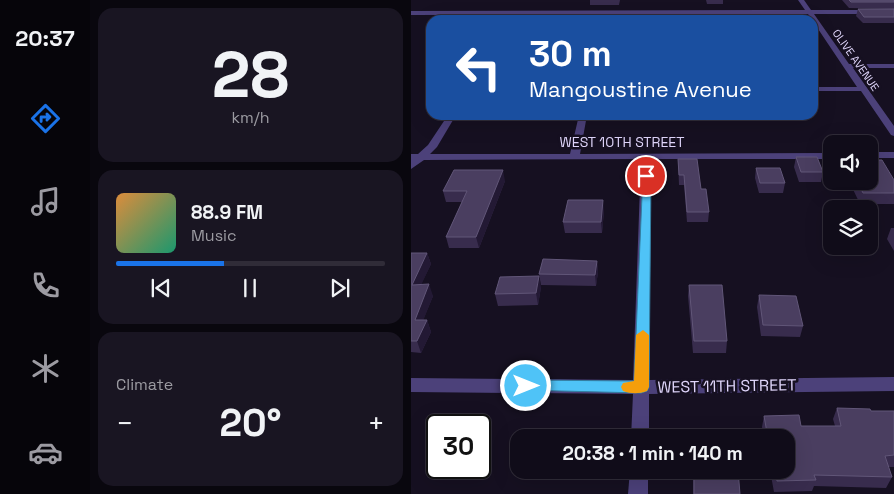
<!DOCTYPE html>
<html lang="en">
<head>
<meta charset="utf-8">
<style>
	body { margin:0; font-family:"Space Grotesk",sans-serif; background:#191522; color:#f1f3f6; height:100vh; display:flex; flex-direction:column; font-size:19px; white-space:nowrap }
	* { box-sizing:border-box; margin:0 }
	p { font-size:16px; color:#9c9ba2 }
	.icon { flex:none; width:28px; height:28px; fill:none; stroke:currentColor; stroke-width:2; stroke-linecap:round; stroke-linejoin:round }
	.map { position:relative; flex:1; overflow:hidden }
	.panel { display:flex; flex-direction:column; gap:8px; padding:8px; background:#09070e; width:321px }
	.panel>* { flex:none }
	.top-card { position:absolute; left:15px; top:15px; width:392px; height:105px; border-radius:15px; box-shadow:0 5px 20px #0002,0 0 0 1px #302c38; background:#1a4fa0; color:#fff; overflow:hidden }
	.buttons { position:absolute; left:412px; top:135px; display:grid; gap:10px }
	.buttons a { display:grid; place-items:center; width:55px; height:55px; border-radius:10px; background:#100c19; box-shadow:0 5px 20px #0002,0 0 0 1px #302c38; font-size:25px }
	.speed { position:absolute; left:15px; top:414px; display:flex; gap:10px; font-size:25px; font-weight:700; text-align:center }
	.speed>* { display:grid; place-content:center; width:65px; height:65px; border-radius:50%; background:#100c19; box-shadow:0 5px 20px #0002,0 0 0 1px #302c38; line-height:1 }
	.speed .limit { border:2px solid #111; border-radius:8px; background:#fff; color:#111 }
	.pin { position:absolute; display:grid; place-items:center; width:42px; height:42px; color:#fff; margin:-21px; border:2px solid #fff; border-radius:50%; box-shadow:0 1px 5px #0007 }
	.me { position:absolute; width:55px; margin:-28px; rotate:90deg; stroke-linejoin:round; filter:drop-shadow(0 0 4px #0008) }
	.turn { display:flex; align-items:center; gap:18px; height:105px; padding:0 20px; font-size:22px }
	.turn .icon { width:65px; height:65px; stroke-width:2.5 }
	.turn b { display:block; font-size:35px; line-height:42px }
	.big { font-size:38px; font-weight:800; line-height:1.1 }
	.panel .widget { flex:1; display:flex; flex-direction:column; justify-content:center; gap:8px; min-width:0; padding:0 18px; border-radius:15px; background:#191522 }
	.panel .dial { align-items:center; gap:0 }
	.dial b { font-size:65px; line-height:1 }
	.song { display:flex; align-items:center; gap:15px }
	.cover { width:60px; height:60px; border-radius:8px; background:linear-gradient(135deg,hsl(30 70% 55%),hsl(160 70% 35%)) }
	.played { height:5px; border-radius:2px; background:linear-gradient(90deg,#1a73e8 40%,#302c38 40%) }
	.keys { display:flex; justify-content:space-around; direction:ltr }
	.heat { display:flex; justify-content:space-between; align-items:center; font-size:28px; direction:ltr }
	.trip { position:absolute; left:99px; top:429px; width:285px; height:50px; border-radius:15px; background:#100c19; box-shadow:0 5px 20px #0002,0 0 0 1px #302c38; font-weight:800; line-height:50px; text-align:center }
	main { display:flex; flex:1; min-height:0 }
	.tab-bar { display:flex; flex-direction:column; width:90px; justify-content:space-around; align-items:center; background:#06050a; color:#9c9ba2 }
	.tab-bar .icon { width:35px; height:35px }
	.tab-bar .selected { color:#1a73e8 }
	.tab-bar b { font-size:22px; color:#f1f3f6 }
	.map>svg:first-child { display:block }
</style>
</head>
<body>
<main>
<nav class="tab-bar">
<b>20:37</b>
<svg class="icon selected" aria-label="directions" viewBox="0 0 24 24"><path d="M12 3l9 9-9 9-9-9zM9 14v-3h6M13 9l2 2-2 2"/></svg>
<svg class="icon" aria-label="music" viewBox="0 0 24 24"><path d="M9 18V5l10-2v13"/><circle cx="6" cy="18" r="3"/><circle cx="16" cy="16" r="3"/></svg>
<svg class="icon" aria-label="phone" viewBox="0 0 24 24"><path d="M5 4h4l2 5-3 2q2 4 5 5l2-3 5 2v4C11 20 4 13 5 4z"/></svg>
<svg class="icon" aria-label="climate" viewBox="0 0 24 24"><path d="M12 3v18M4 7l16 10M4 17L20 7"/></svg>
<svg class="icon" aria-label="car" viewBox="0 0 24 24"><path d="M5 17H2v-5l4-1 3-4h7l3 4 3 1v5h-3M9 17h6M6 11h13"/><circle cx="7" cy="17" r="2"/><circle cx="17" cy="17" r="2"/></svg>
</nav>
<section class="panel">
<div class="widget dial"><b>28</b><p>km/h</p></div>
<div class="widget">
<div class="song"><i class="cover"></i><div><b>88.9 FM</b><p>Music</p></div></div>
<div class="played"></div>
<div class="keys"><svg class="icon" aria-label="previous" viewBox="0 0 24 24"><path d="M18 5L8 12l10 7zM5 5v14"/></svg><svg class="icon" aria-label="pause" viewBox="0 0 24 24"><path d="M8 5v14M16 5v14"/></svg><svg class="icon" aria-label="next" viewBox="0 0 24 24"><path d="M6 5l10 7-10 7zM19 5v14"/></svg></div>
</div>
<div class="widget"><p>Climate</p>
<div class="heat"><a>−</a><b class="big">20°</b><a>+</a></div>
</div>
</section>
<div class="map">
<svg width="483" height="494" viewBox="0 0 483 494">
	<rect width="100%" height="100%" fill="#161021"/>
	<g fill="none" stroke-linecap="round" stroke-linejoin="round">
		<g fill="#4c417a" fill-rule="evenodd">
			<polygon points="387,0 393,0 400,10 483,10 483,14 403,14 438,64 483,64 483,68 442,68 483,126 483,136 480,135 450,91 402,91 402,87 446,87 397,14 0,15 0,11 394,10"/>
			<polygon points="37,115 45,115 26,147 19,154 159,154 168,115 176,115 169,154 421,153 421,159 240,159 238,380 483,377 483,391 238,394 238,438 220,438 222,394 0,392 0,378 222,380 230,159 13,160 0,169 0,154 7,154 17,145"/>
			<rect x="459" y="152" width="24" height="6"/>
			<polygon points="219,470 237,470 237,494 217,494"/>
		</g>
	</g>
	<g fill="#382c4d">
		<polygon points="179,0 209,0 208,5 179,5"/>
		<polygon points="295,0 312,0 312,4 296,4"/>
		<polygon points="431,0 483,0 483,9 438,8"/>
		<polygon points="447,9 483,9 483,23 452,23 445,16"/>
		<polygon points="385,157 412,172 410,182 388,182 383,167"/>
		<polygon points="267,159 290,189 298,212 297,222 276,222 273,185 268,185"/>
		<polygon points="345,168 374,183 372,193 348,193 344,178"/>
		<polygon points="483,180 483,204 449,204 438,181 459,181"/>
		<polygon points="94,181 68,248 38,248 35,237 51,202 35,202 32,191"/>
		<polygon points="193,211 191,233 154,233 152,222"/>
		<polygon points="480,228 483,228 483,251 476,239"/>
		<polygon points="0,253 16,253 20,264 10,284 22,296 12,320 16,320 20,332 10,353 0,352"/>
		<polygon points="186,261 187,272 185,286 130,285 128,274"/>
		<polygon points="278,285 316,341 315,353 282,353 277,296"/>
		<polygon points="130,287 127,305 87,306 84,294"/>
		<polygon points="348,295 392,326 389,337 350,336 346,307"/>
		<polygon points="426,408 460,411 483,411 483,467 477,467 481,477 475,488 403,486 401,491 363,492 359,470 375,470 375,438 353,438 351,427 353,416 390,426 424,426 422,419"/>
		<polygon points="282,470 327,470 329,494 282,494"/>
	</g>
	<g fill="#231934">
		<polygon points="92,170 94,181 68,248 65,237"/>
		<polygon points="192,200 193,211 191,233 190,222"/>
		<polygon points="16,253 20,264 5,296 1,285"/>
		<polygon points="186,261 187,272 185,286 184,275"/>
		<polygon points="128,276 130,287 127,305 125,293"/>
		<polygon points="18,284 22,296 8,331 4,320"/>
		<polygon points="16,320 20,332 10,353 6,341"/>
	</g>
	<g fill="#4a3e60" stroke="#615678">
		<polygon points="438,0 483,0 483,2 440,2"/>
		<polygon points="447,9 483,9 483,17 453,17"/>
		<polygon points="385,157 406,157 412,172 390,172"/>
		<polygon points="267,159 286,159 290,189 295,189 298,212 276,212 273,175 268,175"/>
		<polygon points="459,160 471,160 483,180 483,193 452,193 446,181 459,181"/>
		<polygon points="345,168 369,168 374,183 349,183"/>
		<polygon points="43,170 92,170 65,237 35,237 56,191 32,191"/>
		<polygon points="157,200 192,200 190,222 152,222"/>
		<polygon points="0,253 16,253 1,285 18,284 4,320 16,320 6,341 0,341"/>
		<polygon points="132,259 186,261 184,275 128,274"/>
		<polygon points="128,276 125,293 84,294 89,277"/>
		<polygon points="278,285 311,285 316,341 283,341"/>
		<polygon points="348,295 385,296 392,326 352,325"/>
		<polygon points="426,408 459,409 460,411 483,411 483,455 474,456 481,477 403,475 405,480 366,481 364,470 375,470 375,438 357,438 353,416 388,415 390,426 430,426"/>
		<polygon points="283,470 327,470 329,494 283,494"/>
	</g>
	<polygon fill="#4fc3f7" stroke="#337fa1" points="232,173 240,176 238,387 236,391 230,393 110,390 108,386 110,382 115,380 223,381"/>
	<path fill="#f59e0b" d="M232,330L238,335V387L236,391C228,394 220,394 212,391L210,387L212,383L223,381L225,335Z"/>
	<g text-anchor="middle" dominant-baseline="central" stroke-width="5" stroke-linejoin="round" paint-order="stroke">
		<g font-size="11" fill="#dfd5fa" stroke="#161021">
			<text transform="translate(445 60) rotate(55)">OLIVE AVENUE</text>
		</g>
		<g font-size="14" fill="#dfd5fa" stroke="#161021">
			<text x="211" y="142">WEST 10TH STREET</text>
		</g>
		<g font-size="16" fill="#dfd5fa" stroke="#161021">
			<text transform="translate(316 386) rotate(-1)">WEST 11TH STREET</text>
		</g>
	</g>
</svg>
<div class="buttons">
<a><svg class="icon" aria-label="sound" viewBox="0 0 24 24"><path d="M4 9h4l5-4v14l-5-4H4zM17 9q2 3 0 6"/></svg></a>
<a><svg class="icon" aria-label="layers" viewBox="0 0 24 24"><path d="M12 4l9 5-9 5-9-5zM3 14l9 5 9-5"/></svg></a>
</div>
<div class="speed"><div class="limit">30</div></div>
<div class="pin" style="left:235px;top:176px;background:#d93025"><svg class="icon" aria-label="arrive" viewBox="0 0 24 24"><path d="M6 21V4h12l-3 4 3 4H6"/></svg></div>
<svg class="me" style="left:115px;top:386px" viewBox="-20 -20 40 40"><circle r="17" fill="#4fc3f7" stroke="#fff" stroke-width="3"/><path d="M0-11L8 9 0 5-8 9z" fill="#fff"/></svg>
<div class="trip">20:38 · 1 min · 140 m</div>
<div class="top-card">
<div class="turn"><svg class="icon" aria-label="left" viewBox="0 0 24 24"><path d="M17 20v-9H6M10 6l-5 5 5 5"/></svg><div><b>30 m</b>Mangoustine Avenue</div></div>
</div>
</div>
</main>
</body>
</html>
